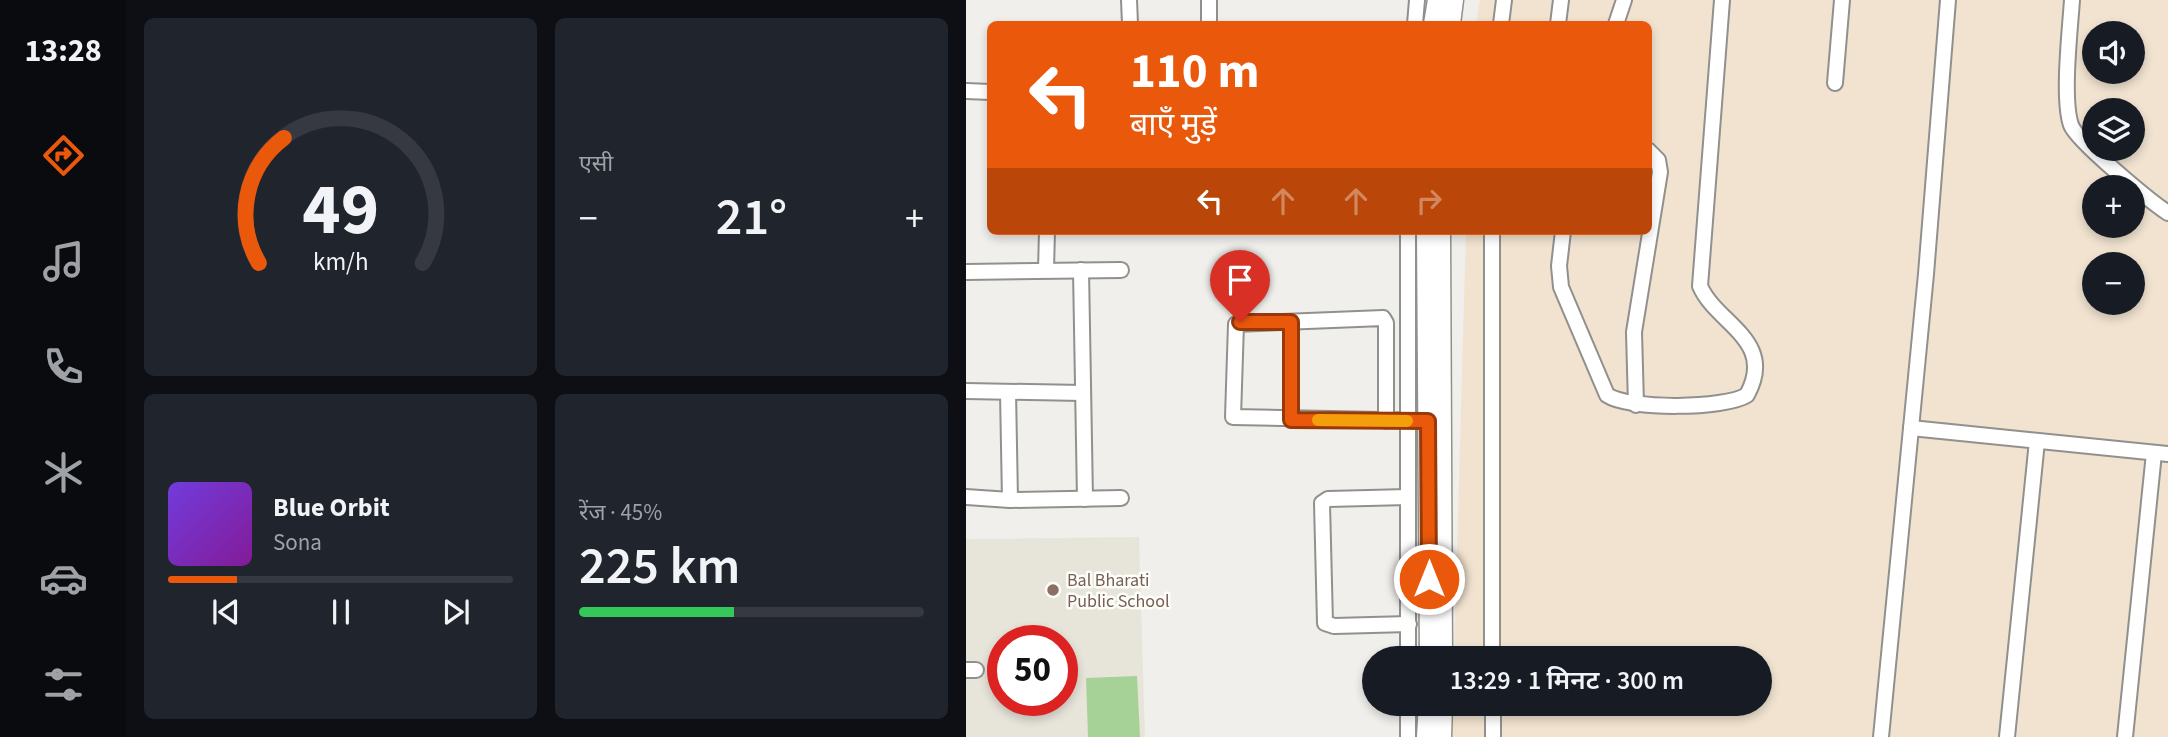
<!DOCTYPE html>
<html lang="hi">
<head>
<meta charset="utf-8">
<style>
	body { margin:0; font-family:"Source Sans 3","Noto Sans Devanagari",sans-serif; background:#20242c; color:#f1f3f6; height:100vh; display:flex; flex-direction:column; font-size:26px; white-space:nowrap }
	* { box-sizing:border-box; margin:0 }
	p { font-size:23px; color:#9ea1a6 }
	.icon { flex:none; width:38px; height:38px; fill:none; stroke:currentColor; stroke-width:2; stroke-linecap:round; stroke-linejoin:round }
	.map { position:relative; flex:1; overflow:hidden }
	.details { display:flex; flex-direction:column; gap:18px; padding:18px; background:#0d0f14; width:840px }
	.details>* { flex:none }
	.guide { position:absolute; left:21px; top:21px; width:665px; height:214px; border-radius:10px; box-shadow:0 4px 10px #0003; background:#ea580c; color:#fff; overflow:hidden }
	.controls { position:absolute; left:1116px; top:21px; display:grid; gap:14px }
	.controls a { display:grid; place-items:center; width:63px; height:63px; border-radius:50%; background:#171b24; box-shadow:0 4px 10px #0003; font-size:35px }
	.speed { position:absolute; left:21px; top:625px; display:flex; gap:14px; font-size:35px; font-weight:700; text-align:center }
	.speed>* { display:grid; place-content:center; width:91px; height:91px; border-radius:50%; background:#171b24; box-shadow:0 4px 10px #0003; line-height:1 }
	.speed .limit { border:10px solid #d22; background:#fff; color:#111 }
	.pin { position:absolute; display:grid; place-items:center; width:60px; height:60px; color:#fff; margin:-72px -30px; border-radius:50% 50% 50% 0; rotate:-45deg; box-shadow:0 0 7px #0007 }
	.pin .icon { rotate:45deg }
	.me { position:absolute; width:77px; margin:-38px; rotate:0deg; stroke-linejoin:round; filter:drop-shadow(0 0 5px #0008) }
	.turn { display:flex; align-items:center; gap:24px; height:147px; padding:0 28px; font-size:32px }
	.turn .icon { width:91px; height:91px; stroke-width:2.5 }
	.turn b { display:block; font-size:49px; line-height:60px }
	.lanes { display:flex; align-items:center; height:66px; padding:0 28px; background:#0003; justify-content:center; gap:35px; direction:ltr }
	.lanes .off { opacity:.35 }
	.big { font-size:52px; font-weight:600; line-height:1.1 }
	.details .widget { flex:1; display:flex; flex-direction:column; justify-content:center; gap:10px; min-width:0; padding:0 24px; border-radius:10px; background:#20242c }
	.details .dial { align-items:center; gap:0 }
	.dial svg { height:182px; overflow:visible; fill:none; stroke:#363941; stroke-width:7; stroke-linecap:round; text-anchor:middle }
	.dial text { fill:#f1f3f6; stroke:none }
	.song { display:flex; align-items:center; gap:21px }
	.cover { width:84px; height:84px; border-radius:10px; background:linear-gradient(135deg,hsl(260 70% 55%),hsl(290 70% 35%)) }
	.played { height:7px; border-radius:4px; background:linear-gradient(90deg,#ea580c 20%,#363941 20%) }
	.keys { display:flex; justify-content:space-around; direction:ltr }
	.heat { display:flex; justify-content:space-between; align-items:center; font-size:38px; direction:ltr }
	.charge { height:10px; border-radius:5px; background:linear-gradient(90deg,#34c759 45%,#363941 0) }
	.details .tiles { flex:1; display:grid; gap:18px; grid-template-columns:repeat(2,1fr) }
	.trip { position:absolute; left:396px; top:646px; width:410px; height:70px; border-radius:35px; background:#171b24; box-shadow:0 4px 10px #0003; font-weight:600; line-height:70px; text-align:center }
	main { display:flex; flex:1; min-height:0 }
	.tabs { display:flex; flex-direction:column; width:126px; justify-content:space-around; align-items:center; background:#090b0e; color:#9ea1a6 }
	.tabs .icon { width:49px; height:49px }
	.tabs .on { color:#ea580c }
	.tabs b { font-size:32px; color:#f1f3f6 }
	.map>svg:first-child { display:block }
</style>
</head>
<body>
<main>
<nav class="tabs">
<b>13:28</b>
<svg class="icon on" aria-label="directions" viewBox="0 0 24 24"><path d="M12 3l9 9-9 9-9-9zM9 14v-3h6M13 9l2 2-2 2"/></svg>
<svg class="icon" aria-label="music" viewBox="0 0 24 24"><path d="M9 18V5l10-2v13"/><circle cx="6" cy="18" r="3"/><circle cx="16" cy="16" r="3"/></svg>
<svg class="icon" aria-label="phone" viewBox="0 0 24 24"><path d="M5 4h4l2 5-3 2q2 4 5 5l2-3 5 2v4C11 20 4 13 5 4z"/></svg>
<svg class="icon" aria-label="climate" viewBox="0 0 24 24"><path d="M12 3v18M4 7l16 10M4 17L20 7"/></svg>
<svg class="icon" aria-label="car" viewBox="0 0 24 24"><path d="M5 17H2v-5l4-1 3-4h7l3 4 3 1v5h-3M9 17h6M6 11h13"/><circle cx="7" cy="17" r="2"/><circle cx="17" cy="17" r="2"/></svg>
<svg class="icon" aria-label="filters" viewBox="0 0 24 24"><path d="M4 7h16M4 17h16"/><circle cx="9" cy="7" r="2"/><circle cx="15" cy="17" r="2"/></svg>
</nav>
<section class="details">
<div class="tiles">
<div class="widget dial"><svg viewBox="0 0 100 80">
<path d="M14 69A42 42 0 1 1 86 69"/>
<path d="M14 69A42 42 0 0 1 25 14" stroke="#ea580c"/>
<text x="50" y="56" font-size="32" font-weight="700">49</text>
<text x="50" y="72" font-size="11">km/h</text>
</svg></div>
<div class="widget"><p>एसी</p>
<div class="heat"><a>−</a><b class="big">21°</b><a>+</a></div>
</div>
<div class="widget">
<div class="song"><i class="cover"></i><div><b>Blue Orbit</b><p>Sona</p></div></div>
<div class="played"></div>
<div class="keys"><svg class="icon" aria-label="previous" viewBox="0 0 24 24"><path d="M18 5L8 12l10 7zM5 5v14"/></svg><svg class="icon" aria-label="pause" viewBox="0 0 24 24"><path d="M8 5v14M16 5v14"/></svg><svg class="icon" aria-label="next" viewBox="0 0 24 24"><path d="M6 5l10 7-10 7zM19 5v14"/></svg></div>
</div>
<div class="widget"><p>रेंज · 45%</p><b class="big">225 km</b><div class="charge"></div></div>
</div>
</section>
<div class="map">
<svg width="1202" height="737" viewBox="0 0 1202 737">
	<rect width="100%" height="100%" fill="#f0efec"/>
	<path fill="#f1e3d0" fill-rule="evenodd" d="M514,0H1202V737H486L487,704H793V658H488L500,231H682V24H510ZM1129,33H1167V72H1129ZM1129,110H1167V149H1129ZM1129,187H1167V226H1129ZM1129,264H1167V303H1129Z"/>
	<path fill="#e7e5da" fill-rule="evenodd" d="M173,537L179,737H0V539ZM37,640H96V700H37Z"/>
	<polygon fill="#a7d297" points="171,676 174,737 122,737 120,678"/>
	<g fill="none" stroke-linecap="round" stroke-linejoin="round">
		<defs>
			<g id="minor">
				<polyline points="163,0 164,24"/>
				<polyline points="243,0 243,24"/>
				<path d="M1106,0C1104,30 1096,99 1105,125C1110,140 1185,202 1202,213"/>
				<polyline points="449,24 451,0"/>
				<polyline points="535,24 538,0"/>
				<polyline points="592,24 595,0"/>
				<polyline points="650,24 658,0"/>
				<polyline points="869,83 876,0"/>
				<polyline points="0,91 24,92"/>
				<polyline points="442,231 442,658"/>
				<polyline points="526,231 526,658"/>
				<path d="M597,231L593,266L595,287L641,395C663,410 759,409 781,395C811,340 750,324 734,286L756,0"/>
				<polyline points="80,270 81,231"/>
				<polyline points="115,270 119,499"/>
				<polyline points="0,272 155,270"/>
				<polyline points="325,322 325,420"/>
				<polyline points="0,391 117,393"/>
				<polyline points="42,392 44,500"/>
				<polyline points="670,405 668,332 694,172 692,160 682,150"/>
				<polyline points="420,421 420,323 417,318 270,324 267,417 462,421"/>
				<polyline points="945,428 1202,454"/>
				<polyline points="0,497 44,500 155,498"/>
				<polyline points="442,497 362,499 356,503 359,623 368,626 443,624"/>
				<polyline points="0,670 10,670"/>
				<polyline points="527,704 527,737"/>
				<polyline points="442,737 442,704"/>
				<polyline points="915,737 960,274 982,0"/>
				<polyline points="1041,737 1071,441"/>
				<polyline points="1159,737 1188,453"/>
			</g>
			<g id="major">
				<polyline points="467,24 471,0"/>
				<polyline points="485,24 488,0"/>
				<polyline points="460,231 463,658"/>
				<polyline points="475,231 477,658"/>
				<polyline points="460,737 462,704"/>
				<polyline points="476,737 477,704"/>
			</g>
		</defs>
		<use href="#minor" stroke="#90908d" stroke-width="18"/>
		<use href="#major" stroke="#90908d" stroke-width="21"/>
		<use href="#minor" stroke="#fff" stroke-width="14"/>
		<use href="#major" stroke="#fff" stroke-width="18"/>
	</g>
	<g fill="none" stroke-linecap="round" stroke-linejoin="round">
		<defs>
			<polyline id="route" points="274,322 325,322 325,420 462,421 463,579"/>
		</defs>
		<use href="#route" stroke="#983908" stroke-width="18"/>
		<use href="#route" stroke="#ea580c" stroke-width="12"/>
		<polyline stroke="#f59e0b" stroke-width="12" points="352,420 441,421"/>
	</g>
	<circle fill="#8d6e63" stroke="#fdfdfa" stroke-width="2.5" cx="87" cy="590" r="7"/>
	<g text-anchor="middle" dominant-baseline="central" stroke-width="5" stroke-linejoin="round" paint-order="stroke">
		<g font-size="18" fill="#785e54" stroke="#fdfdfa" text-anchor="start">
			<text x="101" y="580">Bal Bharati<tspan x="101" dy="21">Public School</tspan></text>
		</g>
	</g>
</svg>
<div class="controls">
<a><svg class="icon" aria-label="sound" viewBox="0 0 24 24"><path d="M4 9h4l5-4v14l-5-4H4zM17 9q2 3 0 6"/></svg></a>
<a><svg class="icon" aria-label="layers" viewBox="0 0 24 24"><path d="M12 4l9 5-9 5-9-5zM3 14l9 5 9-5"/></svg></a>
<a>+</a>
<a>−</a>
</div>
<div class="speed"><div class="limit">50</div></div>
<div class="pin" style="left:274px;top:322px;background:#d93025"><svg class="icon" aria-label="arrive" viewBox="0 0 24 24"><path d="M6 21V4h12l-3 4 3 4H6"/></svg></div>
<svg class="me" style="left:463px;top:579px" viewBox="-20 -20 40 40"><circle r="17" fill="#ea580c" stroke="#fff" stroke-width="3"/><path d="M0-11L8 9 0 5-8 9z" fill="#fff"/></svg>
<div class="trip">13:29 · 1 मिनट · 300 m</div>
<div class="guide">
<div class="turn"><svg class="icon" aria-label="left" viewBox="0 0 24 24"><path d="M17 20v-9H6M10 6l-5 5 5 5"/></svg><div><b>110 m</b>बाएँ मुड़ें</div></div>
<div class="lanes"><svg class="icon" aria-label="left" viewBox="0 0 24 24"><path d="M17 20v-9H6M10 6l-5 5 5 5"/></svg><svg class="icon off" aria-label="ahead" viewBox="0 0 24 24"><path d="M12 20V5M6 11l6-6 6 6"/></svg><svg class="icon off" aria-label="ahead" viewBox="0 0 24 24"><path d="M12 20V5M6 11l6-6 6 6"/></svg><svg class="icon off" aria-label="right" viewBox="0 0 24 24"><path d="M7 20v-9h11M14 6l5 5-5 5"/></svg></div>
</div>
</div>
</main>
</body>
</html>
